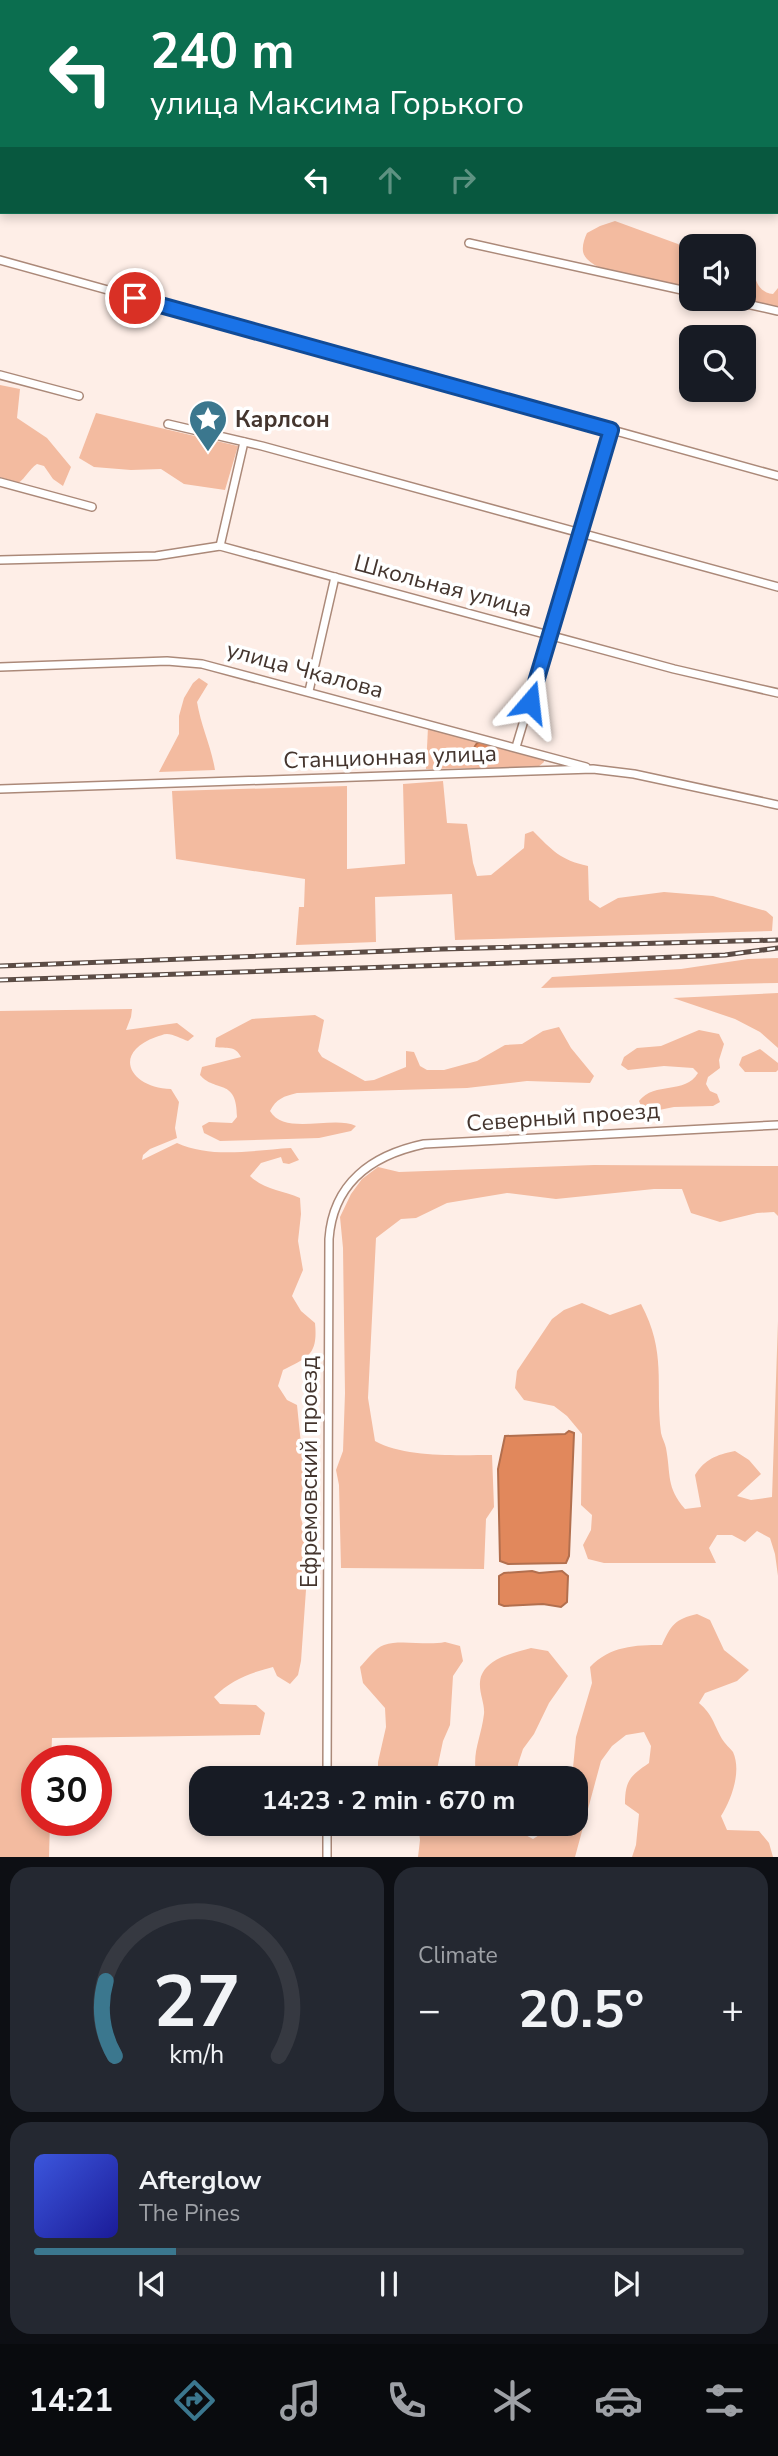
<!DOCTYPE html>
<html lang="en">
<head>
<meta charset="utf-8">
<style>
	body { margin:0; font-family:"Nunito Sans",sans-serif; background:#242831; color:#f1f3f6; height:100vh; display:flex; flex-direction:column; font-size:26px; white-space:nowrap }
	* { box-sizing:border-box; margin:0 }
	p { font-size:23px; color:#9ea1a6 }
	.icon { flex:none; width:38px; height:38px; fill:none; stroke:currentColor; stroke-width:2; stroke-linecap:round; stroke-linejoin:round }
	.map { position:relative; height:1857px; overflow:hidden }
	.sheet { display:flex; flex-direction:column; gap:10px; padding:10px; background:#0d0f14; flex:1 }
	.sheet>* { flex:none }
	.guide { position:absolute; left:0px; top:0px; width:779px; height:214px; box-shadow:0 4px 10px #0003; background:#0b6e4f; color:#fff; overflow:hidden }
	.fabs { position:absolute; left:679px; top:234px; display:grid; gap:14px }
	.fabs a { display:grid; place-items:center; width:77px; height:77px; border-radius:14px; background:#171b24; box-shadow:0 4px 10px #0003; font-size:35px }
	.speed { position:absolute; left:21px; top:1745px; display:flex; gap:14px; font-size:35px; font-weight:700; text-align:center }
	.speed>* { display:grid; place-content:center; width:91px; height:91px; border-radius:50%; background:#171b24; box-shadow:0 4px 10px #0003; line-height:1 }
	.speed .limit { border:10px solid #d22; background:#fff; color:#111 }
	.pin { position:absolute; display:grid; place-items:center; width:60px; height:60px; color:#fff; margin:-30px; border:4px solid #fff; border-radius:50%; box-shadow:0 2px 7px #0007 }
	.me { position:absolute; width:77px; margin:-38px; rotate:17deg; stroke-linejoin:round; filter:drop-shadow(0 0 5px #0008) }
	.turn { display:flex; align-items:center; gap:24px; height:147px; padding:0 35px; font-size:32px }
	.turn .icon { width:91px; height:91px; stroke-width:2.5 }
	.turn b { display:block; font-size:49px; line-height:60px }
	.lanes { display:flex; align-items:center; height:66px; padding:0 35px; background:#0003; justify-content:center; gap:35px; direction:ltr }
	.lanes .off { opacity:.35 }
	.big { font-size:52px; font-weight:700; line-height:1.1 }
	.sheet .card { flex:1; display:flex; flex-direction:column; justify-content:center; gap:10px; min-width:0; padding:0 24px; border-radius:21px; background:#242831 }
	.sheet .dial { align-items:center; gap:0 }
	.dial svg { height:182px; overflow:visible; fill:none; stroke:#363941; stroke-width:7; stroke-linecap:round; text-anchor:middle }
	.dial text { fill:#f1f3f6; stroke:none }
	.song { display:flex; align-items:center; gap:21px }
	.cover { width:84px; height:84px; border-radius:10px; background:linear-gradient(135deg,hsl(230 70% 55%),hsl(240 70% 35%)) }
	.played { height:7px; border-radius:4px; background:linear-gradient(90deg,#3b778e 20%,#363941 20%) }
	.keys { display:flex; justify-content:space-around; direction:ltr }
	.heat { display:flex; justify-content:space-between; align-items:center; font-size:38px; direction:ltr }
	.sheet .tiles { flex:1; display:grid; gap:10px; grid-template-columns:1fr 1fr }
	.card:last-child { grid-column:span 2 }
	.trip { position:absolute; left:189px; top:1766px; width:399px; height:70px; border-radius:21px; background:#171b24; box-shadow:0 4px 10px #0003; font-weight:700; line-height:70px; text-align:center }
	.tabs { display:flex; height:112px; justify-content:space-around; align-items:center; background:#090b0e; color:#9ea1a6 }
	.tabs .icon { width:49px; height:49px }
	.tabs .on { color:#3b778e }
	.tabs b { font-size:32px; color:#f1f3f6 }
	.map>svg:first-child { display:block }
</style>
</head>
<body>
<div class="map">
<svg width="778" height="1858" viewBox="0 0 778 1858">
	<rect width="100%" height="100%" fill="#feeee7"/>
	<g fill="#f3bba0">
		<polygon points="67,0 371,0 379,2 66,2"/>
		<path d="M615,221L678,244L691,254V289C666,284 602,276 587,259C580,252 583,242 587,233L600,226Z"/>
		<path d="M744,256C758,269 751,291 773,294L778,288V262V307L740,299H744Z"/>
		<path d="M0,385L20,389L17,418L47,438L71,467L63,486L53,479L44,466L37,464C29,469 26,478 18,483L0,477Z"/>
		<polygon points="96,413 238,446 225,490 184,484 161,469 131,470 94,467 79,458"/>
		<path d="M199,678L208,684L197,702C201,726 211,746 215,770L159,772L179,734V716L184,698L193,683Z"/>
		<polygon points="428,727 544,759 544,762 538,767 426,769"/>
		<path d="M443,781L447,823L467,824L473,863L477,876L491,875L524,848L525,834L533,831C552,850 560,860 588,866L589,900L600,908L618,898L664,892L713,896L766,911L773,917L772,931L455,940L452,894L375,897L376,942L296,945L299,907H304L305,879L176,859L172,791L347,786V869L405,864L403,784Z"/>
		<polygon points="778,958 778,983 541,988 552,977 681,969 748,959"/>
		<polygon points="778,993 778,1048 760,1032 735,1019 673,998"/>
		<path d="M132,1009L131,1017L126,1030L177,1023L194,1036L188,1041C182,1039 173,1034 167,1034C163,1034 160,1036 156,1037C111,1053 130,1088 171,1089L179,1102L175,1128L177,1138L150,1149L143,1155L142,1160L177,1143C212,1159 254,1150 291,1148L299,1160L289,1164L283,1163L281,1157L261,1163L250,1176C264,1190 282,1190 300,1198L301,1214L298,1241L303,1270L292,1296L301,1311L315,1323C318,1354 309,1357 283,1370L278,1386L287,1400L297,1405L304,1473L300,1515L309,1547L301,1661L298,1675L290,1684L277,1676L273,1667C250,1673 232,1679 214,1697L220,1704L256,1705L265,1713L260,1735L52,1738L51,1760H37V1820H50L49,1857H0V1011Z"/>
		<path d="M315,1015L324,1020L318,1051L322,1057L365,1081L374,1080L406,1067V1051L414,1052L420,1066L427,1070H444L477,1061L505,1045L522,1044L543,1031L559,1027L571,1048L594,1076L590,1083L527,1081L467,1088L297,1093C284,1096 276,1099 270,1111C284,1136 334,1115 356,1126L351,1131L319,1138L220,1141L204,1133L202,1126L209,1122L232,1123L237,1117C237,1077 215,1093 200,1075L202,1067L241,1057C235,1045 227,1049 215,1047L216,1038L252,1019Z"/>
		<path d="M699,1030L719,1034L724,1044L719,1060L720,1068L708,1077L706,1084L710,1091L717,1094L720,1102L713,1106L674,1107L649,1112L642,1108L639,1101C655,1081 685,1095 698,1073L693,1068L664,1066L628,1070L621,1065L624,1057L637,1048L661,1046Z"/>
		<polygon points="760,1049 778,1063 778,1070 776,1072 745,1072 739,1065 742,1057"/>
		<path d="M594,1165L778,1166V1216L774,1212L757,1213L720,1222L691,1213L682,1189H654L556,1199L507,1193L447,1203L416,1218L401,1219L376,1238L368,1398L375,1441C405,1458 458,1455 492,1455L494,1507L486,1519L484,1569L341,1568L339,1485L336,1470L343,1451L345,1393L343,1248L340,1217L351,1194L362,1179L378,1167L399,1172Z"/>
		<path d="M582,1303L610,1315L641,1304C667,1353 655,1383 661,1433C662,1438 665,1443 666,1448C671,1475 666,1487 685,1509L701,1507L695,1475C705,1459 716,1455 735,1451L749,1460L761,1474L737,1496L751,1500L772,1497L778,1321V1576L775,1554L770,1538L757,1531L745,1542L732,1535H717L709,1548L716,1563H604L588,1559L583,1545L591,1530L592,1515L581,1505L582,1434L567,1416L554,1406L524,1400L515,1388L517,1371L552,1319L564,1310Z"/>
		<path d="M697,1614L710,1620L724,1650L749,1670L737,1681L705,1693L699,1703C713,1715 713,1723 722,1739C725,1744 730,1748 733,1752C742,1772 731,1800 721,1816L727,1830L759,1831L769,1843L773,1857H632L636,1845L639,1814L625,1804C625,1781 630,1776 649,1763L651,1746L644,1732L626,1735L612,1746L601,1761L575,1857H418L420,1840L418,1824H447L458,1836L474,1834L485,1824H519L520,1832L533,1839L556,1824H576V1778H572L576,1737L592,1683L590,1667C610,1646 635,1645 662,1645C671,1625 675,1619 697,1614Z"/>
		<path d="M445,1642L460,1646L463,1661L453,1676L450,1725L443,1741L436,1774L438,1778H378V1762L386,1727L385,1708L363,1683L360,1667C366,1661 375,1648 384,1645C401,1639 425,1646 445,1642Z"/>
		<path d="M531,1648L548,1651L568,1676L549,1703L534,1734L523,1749L518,1764V1778H477C471,1753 481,1739 484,1714C485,1704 479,1693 480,1682C482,1659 513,1653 531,1648Z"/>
	</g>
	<g fill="#e1885c" stroke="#b26f4e" stroke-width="2">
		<circle cx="483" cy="750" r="9"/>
		<polygon points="569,1431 574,1433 569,1556 566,1563 508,1564 500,1561 498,1469 505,1436 565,1434"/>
		<polygon points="532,1571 539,1573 562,1571 568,1576 567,1602 561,1607 543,1604 504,1606 499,1604 499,1576 504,1573"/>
	</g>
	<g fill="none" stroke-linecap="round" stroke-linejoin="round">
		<defs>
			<g id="street">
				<polyline points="469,243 691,292"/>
				<polyline points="0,260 778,476"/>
				<polyline points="724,299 778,311"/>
				<polyline points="0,375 79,396"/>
				<polyline points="168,424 262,446 778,587"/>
				<polyline points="0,482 92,507"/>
				<polyline points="220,546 244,442"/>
				<polyline points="0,560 156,556 220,546 674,669 778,693"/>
				<polyline points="0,667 167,661 202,664 586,767"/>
				<polyline points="309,691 335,577"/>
				<polyline points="516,747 611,430"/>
				<polyline points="0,789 593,769 634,774 778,805"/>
				<path d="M327,1778L329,1239C333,1183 372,1155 424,1144L778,1125"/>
				<polyline points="327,1858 327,1824"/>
			</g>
			<g id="secondary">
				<polyline points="44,2 45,0"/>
				<polyline points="0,146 2,140"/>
			</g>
			<g id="primary">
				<polyline points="420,0 427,2"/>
				<polyline points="777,89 778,89"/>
			</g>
		</defs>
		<use href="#street" stroke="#ab8979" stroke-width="10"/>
		<use href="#secondary" stroke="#ab8979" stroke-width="14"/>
		<use href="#primary" stroke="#ba9380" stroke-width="14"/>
		<use href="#street" stroke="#fff" stroke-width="7"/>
		<use href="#secondary" stroke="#feeee6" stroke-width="10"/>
		<use href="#primary" stroke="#fcdccd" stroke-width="10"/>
		<defs>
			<g id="rail">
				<polyline points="0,966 442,949 777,940"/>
				<polyline points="0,980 626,959 725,955 778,948"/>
			</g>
		</defs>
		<use href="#rail" stroke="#5c4c45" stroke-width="5"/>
		<use href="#rail" stroke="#fff" stroke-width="2.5" stroke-dasharray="8" stroke-linecap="butt"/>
	</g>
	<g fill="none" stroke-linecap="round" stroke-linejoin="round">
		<defs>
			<polyline id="route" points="135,298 611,430 530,702"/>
		</defs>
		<use href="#route" stroke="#114b97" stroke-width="18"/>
		<use href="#route" stroke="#1a73e8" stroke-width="12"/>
	</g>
	<defs>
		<symbol id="sight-pin" viewBox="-11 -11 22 30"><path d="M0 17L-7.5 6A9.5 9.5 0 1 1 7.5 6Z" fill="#3b778e" stroke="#fff"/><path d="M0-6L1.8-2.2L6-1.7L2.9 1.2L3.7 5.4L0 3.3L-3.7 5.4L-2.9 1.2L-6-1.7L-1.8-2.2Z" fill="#fff"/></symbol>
	</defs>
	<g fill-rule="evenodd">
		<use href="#sight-pin" x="186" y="397" width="44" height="60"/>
	</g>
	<g text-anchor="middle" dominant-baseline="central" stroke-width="7" stroke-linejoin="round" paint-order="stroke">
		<g font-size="23" font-weight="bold" fill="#44352e" stroke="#fff" text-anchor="start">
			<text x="235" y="419">Карлсон</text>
		</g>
		<g font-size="23" fill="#44352e" stroke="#fff">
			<text transform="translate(443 586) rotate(15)">Школьная улица</text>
			<text transform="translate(305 670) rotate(15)">улица Чкалова</text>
			<text transform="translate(390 757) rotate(-2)">Станционная улица</text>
			<text transform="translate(563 1117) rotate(-4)">Северный проезд</text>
			<text transform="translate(309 1472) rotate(-90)">Ефремовский проезд</text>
		</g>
	</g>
</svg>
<div class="fabs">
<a><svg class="icon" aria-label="sound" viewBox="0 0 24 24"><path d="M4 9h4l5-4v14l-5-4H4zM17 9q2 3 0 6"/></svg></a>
<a><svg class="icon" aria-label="search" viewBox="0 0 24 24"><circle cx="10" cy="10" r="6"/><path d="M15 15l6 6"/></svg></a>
</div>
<div class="speed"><div class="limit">30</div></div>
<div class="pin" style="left:135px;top:298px;background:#d93025"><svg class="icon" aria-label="arrive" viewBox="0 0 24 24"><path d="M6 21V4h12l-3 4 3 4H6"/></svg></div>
<svg class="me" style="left:530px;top:702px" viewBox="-20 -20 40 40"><path d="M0-17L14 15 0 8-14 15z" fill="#1a73e8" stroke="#fff" stroke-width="4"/></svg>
<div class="trip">14:23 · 2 min · 670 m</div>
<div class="guide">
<div class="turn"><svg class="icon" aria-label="left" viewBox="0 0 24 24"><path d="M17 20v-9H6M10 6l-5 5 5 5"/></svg><div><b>240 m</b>улица Максима Горького</div></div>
<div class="lanes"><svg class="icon" aria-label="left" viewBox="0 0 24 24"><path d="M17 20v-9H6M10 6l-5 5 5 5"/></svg><svg class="icon off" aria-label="ahead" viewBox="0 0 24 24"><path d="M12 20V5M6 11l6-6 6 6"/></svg><svg class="icon off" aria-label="right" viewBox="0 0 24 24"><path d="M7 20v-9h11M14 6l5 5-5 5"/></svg></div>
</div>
</div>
<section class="sheet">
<div class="tiles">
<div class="card dial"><svg viewBox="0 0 100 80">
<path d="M14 69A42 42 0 1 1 86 69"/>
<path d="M14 69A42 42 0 0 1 10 36" stroke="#3b778e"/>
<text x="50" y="56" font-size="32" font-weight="700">27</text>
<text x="50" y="72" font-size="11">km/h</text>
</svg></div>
<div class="card"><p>Climate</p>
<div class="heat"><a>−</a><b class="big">20.5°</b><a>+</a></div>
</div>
<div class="card">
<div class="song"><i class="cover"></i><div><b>Afterglow</b><p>The Pines</p></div></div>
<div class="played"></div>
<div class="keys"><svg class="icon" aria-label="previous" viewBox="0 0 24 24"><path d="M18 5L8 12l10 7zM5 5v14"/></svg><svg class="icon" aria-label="pause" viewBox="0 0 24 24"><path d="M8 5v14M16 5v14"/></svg><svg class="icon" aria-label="next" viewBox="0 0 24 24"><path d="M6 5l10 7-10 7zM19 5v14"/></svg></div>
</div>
</div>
</section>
<nav class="tabs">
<b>14:21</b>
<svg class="icon on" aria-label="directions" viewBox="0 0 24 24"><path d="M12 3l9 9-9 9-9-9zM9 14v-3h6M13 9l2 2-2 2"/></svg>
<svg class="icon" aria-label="music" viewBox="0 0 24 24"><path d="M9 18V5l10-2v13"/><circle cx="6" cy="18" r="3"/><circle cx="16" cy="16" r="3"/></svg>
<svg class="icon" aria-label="phone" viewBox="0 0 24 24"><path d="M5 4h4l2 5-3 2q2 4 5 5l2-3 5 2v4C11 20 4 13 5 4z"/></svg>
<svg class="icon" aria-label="climate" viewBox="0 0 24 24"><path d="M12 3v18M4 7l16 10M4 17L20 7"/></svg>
<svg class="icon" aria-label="car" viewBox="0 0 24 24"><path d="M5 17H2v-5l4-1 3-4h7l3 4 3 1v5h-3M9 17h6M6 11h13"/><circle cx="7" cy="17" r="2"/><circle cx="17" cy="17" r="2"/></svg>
<svg class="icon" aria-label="filters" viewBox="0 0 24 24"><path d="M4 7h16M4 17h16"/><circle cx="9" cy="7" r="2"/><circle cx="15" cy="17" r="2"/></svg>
</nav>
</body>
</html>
